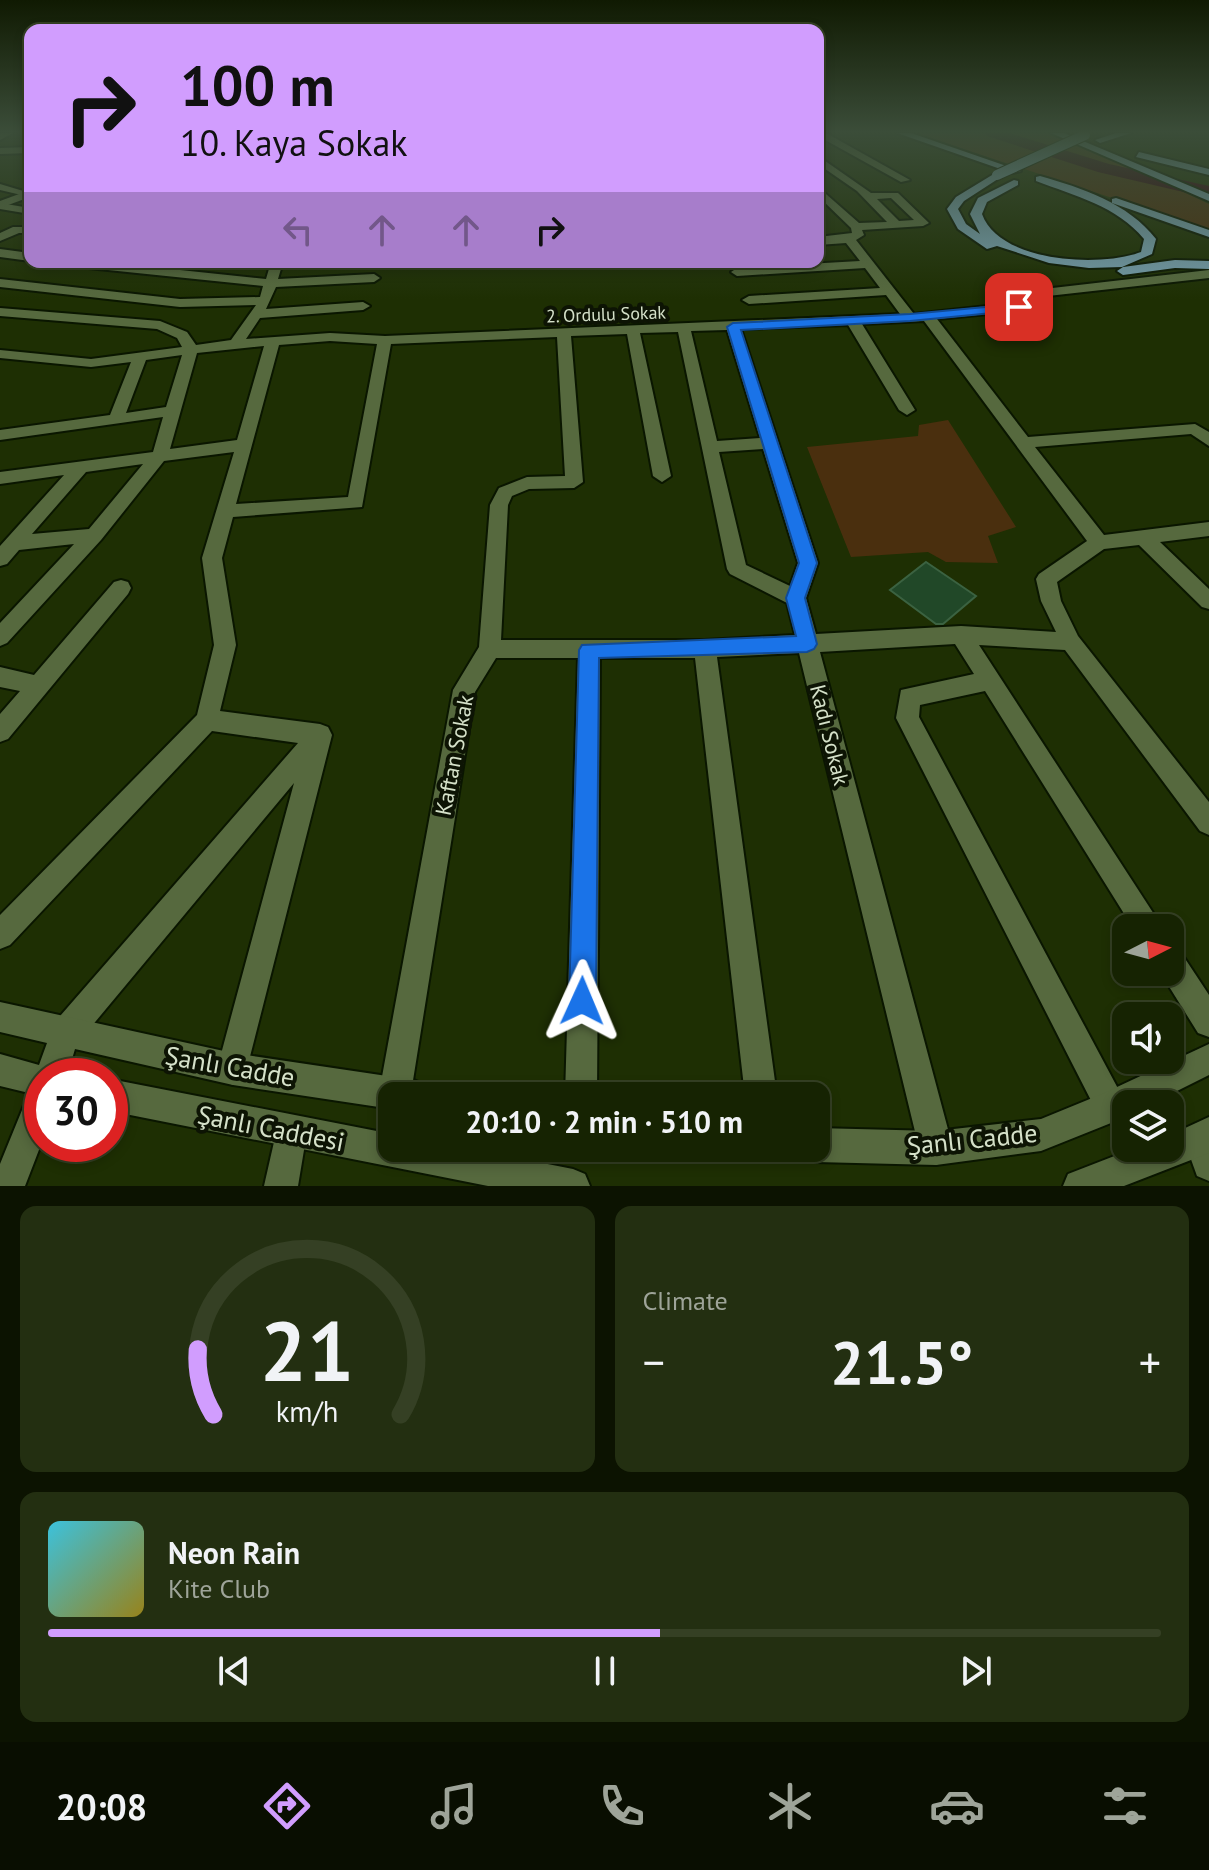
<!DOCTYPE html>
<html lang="en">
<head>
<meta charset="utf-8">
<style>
	body { margin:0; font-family:"PT Sans",sans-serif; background:#232f11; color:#f1f3f6; height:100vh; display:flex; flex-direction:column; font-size:30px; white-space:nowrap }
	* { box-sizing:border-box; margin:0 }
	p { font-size:26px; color:#9ea499 }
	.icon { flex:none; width:44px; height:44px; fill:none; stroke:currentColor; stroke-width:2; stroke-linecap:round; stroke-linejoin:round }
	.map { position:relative; height:1186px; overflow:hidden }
	.side { display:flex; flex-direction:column; gap:20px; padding:20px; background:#0c1301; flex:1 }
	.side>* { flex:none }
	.banner { position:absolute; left:24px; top:24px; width:800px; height:244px; border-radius:16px; box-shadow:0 4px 12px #0003,0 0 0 2px #354024; background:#d19dfe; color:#111; overflow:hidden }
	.needle { width:52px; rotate:84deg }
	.buttons { position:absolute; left:1112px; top:914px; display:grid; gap:16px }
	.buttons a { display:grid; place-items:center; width:72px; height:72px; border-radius:16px; background:#162302; box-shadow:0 4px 12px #0003,0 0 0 2px #354024; font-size:40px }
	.speed { position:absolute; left:24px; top:1058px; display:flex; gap:16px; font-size:40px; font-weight:700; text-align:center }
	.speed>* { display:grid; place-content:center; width:104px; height:104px; border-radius:50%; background:#162302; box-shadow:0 4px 12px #0003,0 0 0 2px #354024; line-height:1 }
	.speed .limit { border:12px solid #d22; background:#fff; color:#111 }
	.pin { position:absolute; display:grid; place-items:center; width:68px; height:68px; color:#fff; margin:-34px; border-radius:16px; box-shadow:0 4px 12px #0006 }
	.me { position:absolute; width:88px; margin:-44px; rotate:1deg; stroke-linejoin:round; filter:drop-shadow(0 0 6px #0008) }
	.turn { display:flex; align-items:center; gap:28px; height:168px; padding:0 24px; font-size:36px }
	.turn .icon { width:104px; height:104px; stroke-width:2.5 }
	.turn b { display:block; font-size:56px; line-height:68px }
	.lanes { display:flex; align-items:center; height:76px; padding:0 24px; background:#0003; justify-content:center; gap:40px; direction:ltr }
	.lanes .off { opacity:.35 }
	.big { font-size:60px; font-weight:600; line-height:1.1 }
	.side .widget { flex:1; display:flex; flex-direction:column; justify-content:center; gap:12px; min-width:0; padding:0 28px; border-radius:16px; background:#232f11 }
	.side .dial { align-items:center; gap:0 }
	.dial svg { height:208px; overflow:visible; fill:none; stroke:#354024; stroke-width:7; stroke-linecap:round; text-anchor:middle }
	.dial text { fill:#f1f3f6; stroke:none }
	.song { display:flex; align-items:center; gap:24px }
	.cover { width:96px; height:96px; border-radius:12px; background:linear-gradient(135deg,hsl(190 70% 55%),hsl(50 70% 35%)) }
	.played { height:8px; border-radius:4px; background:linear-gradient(90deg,#d19dfe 55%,#354024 55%) }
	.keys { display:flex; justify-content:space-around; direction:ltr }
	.heat { display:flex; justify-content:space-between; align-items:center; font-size:44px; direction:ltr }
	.side .tiles { flex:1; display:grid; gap:20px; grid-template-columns:1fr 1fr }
	.widget:last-child { grid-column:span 2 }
	.trip { position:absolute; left:378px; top:1082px; width:452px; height:80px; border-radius:16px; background:#162302; box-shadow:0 4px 12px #0003,0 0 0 2px #354024; font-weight:600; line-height:80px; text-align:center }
	.tab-bar { display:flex; height:128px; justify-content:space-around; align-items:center; background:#090e01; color:#9ea499 }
	.tab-bar .icon { width:56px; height:56px }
	.tab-bar .active { color:#d19dfe }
	.tab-bar b { font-size:36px; color:#f1f3f6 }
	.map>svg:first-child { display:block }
</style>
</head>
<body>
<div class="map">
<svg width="1209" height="1186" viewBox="0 0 1209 1186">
	<rect width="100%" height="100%" fill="#1e2f03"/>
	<g fill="#4a2f0e">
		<polygon points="915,133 1046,133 1111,157 1209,204 1209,230"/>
		<polygon points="948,420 1016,527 988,536 998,563 946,562 928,552 851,557 807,447 918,436 919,425"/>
	</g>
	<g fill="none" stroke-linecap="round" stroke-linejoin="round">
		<polygon fill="#33000f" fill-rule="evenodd" points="985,133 1010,133 1109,164 1209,186 1209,198 1098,172 987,136"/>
	</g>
	<polygon fill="#214828" stroke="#3b6241" stroke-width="2" points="926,562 976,596 943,624 936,624 890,590"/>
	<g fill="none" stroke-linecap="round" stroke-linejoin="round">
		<defs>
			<g id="street">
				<polygon points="0,133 13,133 0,140"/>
				<polygon points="818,133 826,133 910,180 901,182 818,136"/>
				<polygon points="30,147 30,153 0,154 0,148"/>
				<path d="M818,156L871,193H898L929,223L923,226L862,230L864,235L856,240L914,314L1015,303L1035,290L1209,270V278L1039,297L1019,311L937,319L1028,437L1195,424L1209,432V446L1191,434L1035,447L1104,535L1209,522V536L1160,542L1209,589V609L1202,607L1139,545L1104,549L1057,582L1061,601L1078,636L1209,802V835L1200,831L1065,650L979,645L1163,928H1133L985,691L920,705L919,717L1122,1096L1126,1104L1122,1118L1111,1123L1100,1118L896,718L901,690L974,674L955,644L820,652L953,1148L948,1160L936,1165L924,1160L919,1148L799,653L717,657L777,1096H745L695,658H600L597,1096H565L578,658H496L475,692L411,1093L410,1096H392V1108L384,1104L379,1093L453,690L479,647L490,505L499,488L527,477L565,476L557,337L391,344L362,507L233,517L222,558L236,645L220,711L320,724L328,727L332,735L244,1080L233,1085L222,1080L217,1069L294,783L76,1045L65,1049L54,1045L50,1034L54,1023L298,743L212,731L10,945L0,949V915L197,715L214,645L202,558L234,452L164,461L101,540L7,643L0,646V623L74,544L19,550L7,564L0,566V546L64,475L0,484V472L153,452L163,417L0,440V430L110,415L131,362L91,367L0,358V350L91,359L182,347L177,338L157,329L0,316V308L160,321L187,332L196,345L231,340L256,305L180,307L0,287V279L180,299L260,297L263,286L69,266L63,262H104L266,279L271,262H283L278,279L374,274L380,278L374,282L276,287L266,309L363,302L370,306L363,310L260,318L246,339L330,333L385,336L900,314L886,295L749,304L742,300L749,296L880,288L865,268L737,276L731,272L737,268L860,261L846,243L818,245V237L852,233L851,228L818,196V187L859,223L887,222L857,191L818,164ZM891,198L914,220L899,221L877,199ZM924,321L1087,541L1039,574L1036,579L1041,601L1056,632L961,626L816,634L806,598L818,563L741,329L848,325L899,410L907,415L915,410L862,324ZM727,330L760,438L717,441L691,331ZM678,332L727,569L730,574L787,603L795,635L705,640H501L508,505L512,496L529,489L574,488L583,482L571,336L627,334L653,476L662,482L671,476L640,333ZM330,341L377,344L348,497L236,504L279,345ZM264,346L237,440L170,449L197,353ZM182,355L166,407L126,413L146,360ZM763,449L798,563L790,586L746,565L719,452ZM143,464L89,529L32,534L86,472Z"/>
				<polygon points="0,184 30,193 30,197 0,190"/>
				<polygon points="0,203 30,208 30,214 0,209"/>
				<polygon points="13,227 30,227 30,233 19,233 0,241 0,233"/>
				<polygon points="0,249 30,253 30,261 0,257"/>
				<polygon points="121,580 128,582 131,588 128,594 8,739 0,742 0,714 20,691 0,687 0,667 34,675 114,582"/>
				<polygon points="1170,947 1180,951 1209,995 1209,1037 1198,1033 1160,972 1170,972"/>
				<polygon points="291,1116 303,1120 307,1132 298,1186 264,1186 279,1120"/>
				<polygon points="1200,1124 1209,1127 1209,1181 1197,1176 1184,1140 1188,1128"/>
			</g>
			<g id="secondary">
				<polygon points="30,190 30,197 0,208 0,201"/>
				<polygon points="0,1002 233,1053 414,1080 425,1085 430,1096 392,1096 392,1109 233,1085 75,1049 67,1076 42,1076 42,1142 25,1186 0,1186 0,1164 29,1093 0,1086 0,1054 39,1065 47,1043 0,1032"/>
				<polygon points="1209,1044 1209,1075 1151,1104 1126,1104 1126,1117 1041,1151 936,1165 816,1162 804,1157 801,1148 816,1148 816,1128 936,1131 1041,1119 1102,1094"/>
				<polygon points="110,1079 392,1134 392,1148 465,1148 573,1169 585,1174 590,1186 488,1186 110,1111"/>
				<polygon points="1209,1117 1209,1153 1124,1186 1063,1186 1068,1174 1135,1148 1170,1148 1170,1135"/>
			</g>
			<g id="primary">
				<polygon points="897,133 911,133 1021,171 1012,173"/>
				<polygon points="1051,133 1064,133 1209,194 1209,201"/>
				<polygon points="1116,133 1131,133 1100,143 1095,140"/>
				<polygon points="1139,152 1209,169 1209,175 1136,157"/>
				<path d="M997,172L1002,175L1001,177L964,201L958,209L966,224L980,234L970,214L978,198L1014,180L1018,181V185L987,202L982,214C999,262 1099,268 1141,252L1144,239C1117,206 1075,196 1036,181V177L1040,176C1082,188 1128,203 1156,239L1152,254L1122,267L1089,268L1049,263L997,246L987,249L958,229L947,209L956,197Z"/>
				<polygon points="1116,198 1209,230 1209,237 1112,203 1112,199"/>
				<polygon points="1175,260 1209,261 1209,269 1175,268 1123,275 1117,271 1123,267"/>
			</g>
		</defs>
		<use href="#street" stroke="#0a1600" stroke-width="4"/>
		<use href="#secondary" stroke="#0a1600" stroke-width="4"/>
		<use href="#primary" stroke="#0a1600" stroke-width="4"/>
		<use href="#street" fill="#56693e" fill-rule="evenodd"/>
		<use href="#secondary" fill="#56693e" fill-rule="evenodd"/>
		<use href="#primary" fill="#749caa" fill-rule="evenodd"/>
		<defs>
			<polyline id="primary-bridge" points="997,175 1085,135"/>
		</defs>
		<use href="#primary-bridge" stroke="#0a1600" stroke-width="12" stroke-linecap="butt"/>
		<use href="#primary-bridge" stroke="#749caa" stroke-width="10"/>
	</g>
	<linearGradient id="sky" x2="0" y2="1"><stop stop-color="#101a02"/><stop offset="0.44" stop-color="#3b4d39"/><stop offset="1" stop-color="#3b4d39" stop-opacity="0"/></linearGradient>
	<rect width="1209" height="299" fill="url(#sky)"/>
	<polygon fill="#1a73e8" stroke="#114b97" stroke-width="2" points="1019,304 1025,307 1023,310 910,321 741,330 817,563 805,598 817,644 814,649 807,652 599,658 596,1001 592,1010 582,1014 573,1010 569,1001 579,650 582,645 796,636 786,598 799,563 727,327 733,323 910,314"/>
	<g text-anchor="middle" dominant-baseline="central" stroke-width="8" stroke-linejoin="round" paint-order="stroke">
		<g font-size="18" fill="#d5e1c9" stroke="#0d1404">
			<text transform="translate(606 314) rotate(-2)">2. Ordulu Sokak</text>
		</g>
		<g font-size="22" fill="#d5e1c9" stroke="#0d1404">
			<text transform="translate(830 735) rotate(76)">Kadı Sokak</text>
			<text transform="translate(454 755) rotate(-79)">Kaftan Sokak</text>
		</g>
		<g font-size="26" fill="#d5e1c9" stroke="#0d1404">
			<text transform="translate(230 1066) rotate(10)">Şanlı Cadde</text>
			<text transform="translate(271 1128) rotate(11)">Şanlı Caddesi</text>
			<text transform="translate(972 1139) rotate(-6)">Şanlı Cadde</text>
		</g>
	</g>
</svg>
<div class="buttons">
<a><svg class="needle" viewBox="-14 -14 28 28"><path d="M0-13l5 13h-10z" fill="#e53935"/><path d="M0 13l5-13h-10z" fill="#9ea499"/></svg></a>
<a><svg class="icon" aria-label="sound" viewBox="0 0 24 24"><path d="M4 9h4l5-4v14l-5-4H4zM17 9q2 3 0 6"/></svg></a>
<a><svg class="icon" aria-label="layers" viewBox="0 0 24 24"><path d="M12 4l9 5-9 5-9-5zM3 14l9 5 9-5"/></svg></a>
</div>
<div class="speed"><div class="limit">30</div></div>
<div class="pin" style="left:1019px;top:307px;background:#d93025"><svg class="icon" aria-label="arrive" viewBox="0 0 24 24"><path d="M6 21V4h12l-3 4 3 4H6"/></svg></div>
<svg class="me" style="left:582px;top:1001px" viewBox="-20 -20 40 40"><path d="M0-17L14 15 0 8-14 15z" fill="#1a73e8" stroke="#fff" stroke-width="4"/></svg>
<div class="trip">20:10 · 2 min · 510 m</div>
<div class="banner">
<div class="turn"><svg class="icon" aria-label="right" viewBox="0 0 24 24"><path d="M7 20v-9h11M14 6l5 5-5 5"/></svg><div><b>100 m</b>10. Kaya Sokak</div></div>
<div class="lanes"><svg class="icon off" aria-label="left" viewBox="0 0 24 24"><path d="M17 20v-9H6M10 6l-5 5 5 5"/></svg><svg class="icon off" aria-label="ahead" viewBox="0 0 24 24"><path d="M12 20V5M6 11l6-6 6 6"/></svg><svg class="icon off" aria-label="ahead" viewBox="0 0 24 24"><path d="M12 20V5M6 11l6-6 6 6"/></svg><svg class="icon" aria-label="right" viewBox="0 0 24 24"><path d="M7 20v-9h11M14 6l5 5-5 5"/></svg></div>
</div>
</div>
<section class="side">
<div class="tiles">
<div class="widget dial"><svg viewBox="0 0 100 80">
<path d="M14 69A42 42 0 1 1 86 69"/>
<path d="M14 69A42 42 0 0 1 8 44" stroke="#d19dfe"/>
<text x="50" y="56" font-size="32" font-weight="700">21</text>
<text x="50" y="72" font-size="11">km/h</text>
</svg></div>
<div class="widget"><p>Climate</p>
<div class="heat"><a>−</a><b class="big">21.5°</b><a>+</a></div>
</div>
<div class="widget">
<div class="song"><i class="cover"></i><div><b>Neon Rain</b><p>Kite Club</p></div></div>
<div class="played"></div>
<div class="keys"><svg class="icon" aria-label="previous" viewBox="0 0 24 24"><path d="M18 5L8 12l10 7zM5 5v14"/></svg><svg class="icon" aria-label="pause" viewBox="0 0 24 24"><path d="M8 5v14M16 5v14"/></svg><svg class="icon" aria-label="next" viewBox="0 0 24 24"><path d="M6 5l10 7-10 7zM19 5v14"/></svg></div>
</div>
</div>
</section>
<nav class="tab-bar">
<b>20:08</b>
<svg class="icon active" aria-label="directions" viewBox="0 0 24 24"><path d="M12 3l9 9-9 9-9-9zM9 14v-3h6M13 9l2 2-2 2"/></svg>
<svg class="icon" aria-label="music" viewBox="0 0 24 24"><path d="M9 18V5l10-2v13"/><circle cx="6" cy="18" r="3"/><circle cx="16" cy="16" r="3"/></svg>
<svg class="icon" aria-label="phone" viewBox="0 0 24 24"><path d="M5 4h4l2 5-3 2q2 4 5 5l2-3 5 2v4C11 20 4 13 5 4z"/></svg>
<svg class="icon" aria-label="climate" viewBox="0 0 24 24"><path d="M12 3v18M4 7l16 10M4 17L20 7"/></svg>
<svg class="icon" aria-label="car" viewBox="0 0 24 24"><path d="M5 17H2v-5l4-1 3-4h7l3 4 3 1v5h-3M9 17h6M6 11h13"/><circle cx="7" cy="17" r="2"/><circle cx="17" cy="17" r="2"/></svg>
<svg class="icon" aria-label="filters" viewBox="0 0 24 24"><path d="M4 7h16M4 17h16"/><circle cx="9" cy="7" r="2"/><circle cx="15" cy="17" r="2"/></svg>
</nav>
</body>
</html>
